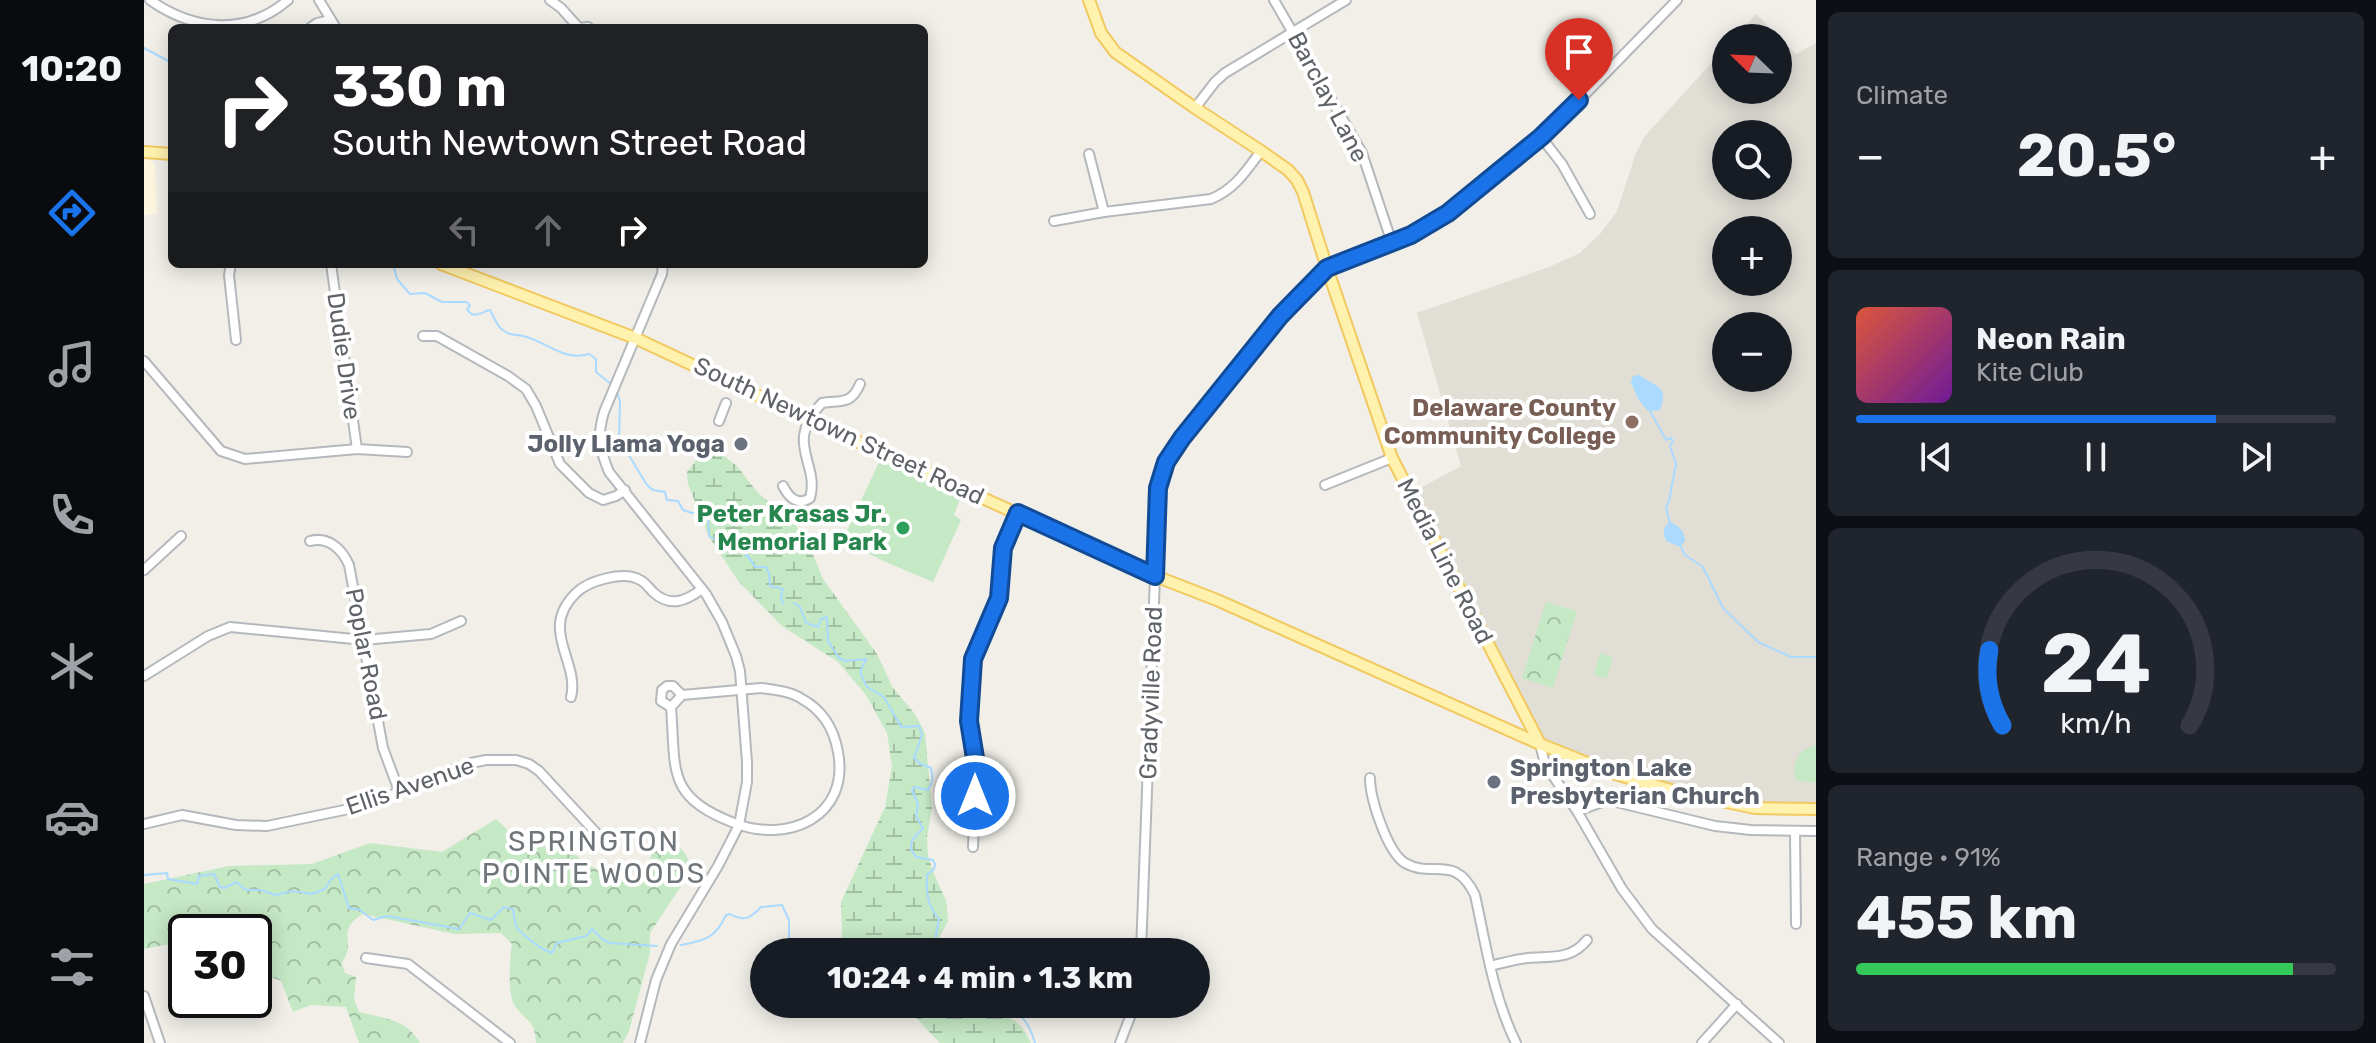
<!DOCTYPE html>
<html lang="en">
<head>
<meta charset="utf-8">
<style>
	body { margin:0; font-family:Rubik,sans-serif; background:#20242c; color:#f1f3f6; height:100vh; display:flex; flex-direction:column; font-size:30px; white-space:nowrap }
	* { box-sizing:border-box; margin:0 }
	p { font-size:26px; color:#9ea1a6 }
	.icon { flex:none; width:44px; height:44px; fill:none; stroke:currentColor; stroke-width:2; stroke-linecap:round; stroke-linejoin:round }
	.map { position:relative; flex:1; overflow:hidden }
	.sheet { display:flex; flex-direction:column; gap:12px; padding:12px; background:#0d0f14; width:560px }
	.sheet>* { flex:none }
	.hud { position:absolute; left:24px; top:24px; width:760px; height:244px; border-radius:12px; box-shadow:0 4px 20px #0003; background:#202124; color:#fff; overflow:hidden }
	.needle { width:52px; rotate:293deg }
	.tools { position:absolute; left:1568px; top:24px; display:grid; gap:16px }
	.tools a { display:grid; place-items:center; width:80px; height:80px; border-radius:50%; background:#171b24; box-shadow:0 4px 20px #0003; font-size:40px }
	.speed { position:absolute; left:24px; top:914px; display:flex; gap:16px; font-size:40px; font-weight:700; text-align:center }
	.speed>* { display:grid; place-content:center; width:104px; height:104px; border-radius:50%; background:#171b24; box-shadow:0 4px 20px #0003; line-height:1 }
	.speed .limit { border:4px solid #111; border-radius:12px; background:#fff; color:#111 }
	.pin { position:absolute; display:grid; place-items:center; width:68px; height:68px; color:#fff; margin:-82px -34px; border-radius:50% 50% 50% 0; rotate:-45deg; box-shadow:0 0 8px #0007 }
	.pin .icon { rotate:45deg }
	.me { position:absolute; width:88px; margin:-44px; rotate:0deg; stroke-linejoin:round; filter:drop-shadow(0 0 6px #0008) }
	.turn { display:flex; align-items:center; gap:28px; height:168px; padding:0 32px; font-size:36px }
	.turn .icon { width:104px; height:104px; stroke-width:2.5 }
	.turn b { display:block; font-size:56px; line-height:68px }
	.lanes { display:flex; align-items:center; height:76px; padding:0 32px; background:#0003; justify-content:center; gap:40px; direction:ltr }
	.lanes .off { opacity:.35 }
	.big { font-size:60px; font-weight:700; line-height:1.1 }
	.sheet .widget { flex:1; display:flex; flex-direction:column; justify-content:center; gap:12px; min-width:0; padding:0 28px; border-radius:12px; background:#20242c }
	.sheet .dial { align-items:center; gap:0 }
	.dial svg { height:208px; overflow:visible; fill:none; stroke:#363941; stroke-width:7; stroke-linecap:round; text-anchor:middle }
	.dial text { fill:#f1f3f6; stroke:none }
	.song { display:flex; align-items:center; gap:24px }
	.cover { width:96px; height:96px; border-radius:12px; background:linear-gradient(135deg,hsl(10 70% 55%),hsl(280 70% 35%)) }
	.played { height:8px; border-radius:4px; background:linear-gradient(90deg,#1a73e8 75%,#363941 75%) }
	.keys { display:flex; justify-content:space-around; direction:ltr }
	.heat { display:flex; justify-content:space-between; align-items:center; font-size:44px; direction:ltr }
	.charge { height:12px; border-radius:6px; background:linear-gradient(90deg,#34c759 91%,#363941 0) }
	.trip { position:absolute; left:606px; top:938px; width:460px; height:80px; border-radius:40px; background:#171b24; box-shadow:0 4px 20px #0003; font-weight:700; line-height:80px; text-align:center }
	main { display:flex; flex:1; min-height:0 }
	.dock { display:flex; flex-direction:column; width:144px; justify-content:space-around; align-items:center; background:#090b0e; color:#9ea1a6 }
	.dock .icon { width:56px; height:56px }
	.dock .on { color:#1a73e8 }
	.dock b { font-size:36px; color:#f1f3f6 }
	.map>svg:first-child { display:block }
</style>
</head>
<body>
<main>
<nav class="dock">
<b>10:20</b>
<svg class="icon on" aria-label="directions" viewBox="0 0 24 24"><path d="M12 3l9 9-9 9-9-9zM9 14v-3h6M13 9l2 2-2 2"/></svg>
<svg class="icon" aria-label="music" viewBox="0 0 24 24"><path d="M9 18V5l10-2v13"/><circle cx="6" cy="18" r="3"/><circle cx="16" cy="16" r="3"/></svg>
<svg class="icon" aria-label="phone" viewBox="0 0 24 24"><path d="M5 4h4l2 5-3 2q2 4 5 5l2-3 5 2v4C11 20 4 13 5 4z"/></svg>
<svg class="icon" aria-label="climate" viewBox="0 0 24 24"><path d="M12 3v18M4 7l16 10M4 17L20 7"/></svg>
<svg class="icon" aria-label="car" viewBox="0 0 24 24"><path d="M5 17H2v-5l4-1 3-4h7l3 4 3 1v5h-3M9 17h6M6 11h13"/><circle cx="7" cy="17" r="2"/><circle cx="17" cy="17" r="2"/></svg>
<svg class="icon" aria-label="filters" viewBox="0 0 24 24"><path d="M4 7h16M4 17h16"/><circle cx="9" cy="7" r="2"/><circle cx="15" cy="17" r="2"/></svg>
</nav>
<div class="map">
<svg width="1672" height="1043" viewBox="0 0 1672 1043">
	<defs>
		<pattern id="forest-crowns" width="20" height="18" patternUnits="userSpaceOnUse" patternTransform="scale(2)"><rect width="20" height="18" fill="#c5e8c5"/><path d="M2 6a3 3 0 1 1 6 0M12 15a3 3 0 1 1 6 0" fill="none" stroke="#a3c0a4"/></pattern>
		<pattern id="wetland-marsh" width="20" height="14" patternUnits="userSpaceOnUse" patternTransform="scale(2)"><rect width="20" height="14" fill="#c5e8c5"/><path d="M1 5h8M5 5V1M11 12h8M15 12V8" fill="none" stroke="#a3c0a4"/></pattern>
	</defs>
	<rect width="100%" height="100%" fill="#f1efe8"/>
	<polygon fill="#fef7e0" points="0,160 8,161 11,165 13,214 0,215"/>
	<path fill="#e1ded6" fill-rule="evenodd" d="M1612,14L1652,54L1672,43V809L1657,810L1534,792L1396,744L1267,493L1317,466L1273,313L1405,267L1436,253L1456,234L1473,211L1492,153L1501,136L1582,47V90H1634V38H1591ZM1582,134H1634V186H1582ZM1582,230H1634V282H1582ZM1582,326H1634V378H1582Z"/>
	<g fill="url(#forest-crowns)">
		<polygon points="1402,602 1433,611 1409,688 1378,678"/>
		<path d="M352,819L378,843L424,850L459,874L482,881L496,876L507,857L508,840C532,845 542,844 547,871L506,933V953L485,1031L479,1043H392C391,1020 383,1023 371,1006C363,995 366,957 368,944L357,933L311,934L218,914C190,934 214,938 198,963L201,973L212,977L210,999L215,1012C239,1018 263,1019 276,1043H215L202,1007L167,1005L149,1012L137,981L110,970V932L36,931L37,942L0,949V884L85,866L168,864L226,843L298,852Z"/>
	</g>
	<g fill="url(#wetland-marsh)">
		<polygon points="572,450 593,466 614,493 650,522 667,550 679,579 733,654 749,688 771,714 781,733 788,808 783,837 784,856 792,879 802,900 804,921 796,936 791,952 709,952 698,940 697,902 741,807 748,766 743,733 722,695 694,662 638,626 595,582 565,537 544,484 543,472 556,455"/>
		<polygon points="759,1004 809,1004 820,1009 856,1014 870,1020 878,1027 887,1043 796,1043"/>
	</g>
	<g fill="#c5e8c5">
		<path d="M737,458L817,496L810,515L817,520L789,582C760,569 725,558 700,537Z"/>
		<polygon points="1456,653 1469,657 1463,678 1450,675"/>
		<path d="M1672,745V783L1652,780C1647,763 1655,749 1672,745Z"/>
	</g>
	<g fill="#aadaff">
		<path d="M1495,375C1510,386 1526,386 1516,410L1504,411L1494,399L1487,382L1489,376Z"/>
		<path d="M1526,522C1535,526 1540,530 1541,541L1536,547L1522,541C1519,532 1518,528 1526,522Z"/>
	</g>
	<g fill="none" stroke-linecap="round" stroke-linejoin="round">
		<g stroke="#aadaff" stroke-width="2">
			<polyline points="0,48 28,63"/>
			<path d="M249,264L253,279L266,294L281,293L298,302H323L326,306L323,309C329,320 337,312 346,310C350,317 353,327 360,331C366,336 372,334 379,336C402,341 420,362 445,354L452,359V372L468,385"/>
			<path d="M473,393L476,401L475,439L503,485L509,490L521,492L523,500L534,501L539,510L548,513L559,512L564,517L565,536L572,540L578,538C592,545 604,553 611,567H622L625,573L626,586L639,589L637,597L639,604"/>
			<polyline points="1506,411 1522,440 1527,438 1529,441 1526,446 1532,464 1525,501 1522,507 1526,523"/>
			<polyline points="1537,547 1541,555 1559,567 1579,608 1614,642 1647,657 1672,657"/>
			<path d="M650,603L656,607L662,623L674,627L677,619L683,617L684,641L695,658L701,661L722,659L716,672L723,687L740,697L757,727L775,726L778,735L770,758L775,763L787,768C789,777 789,782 784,790L771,787L768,790L774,804L772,816L779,828L768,840L767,849L772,857L789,860L791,864L790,869L783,875C782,891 783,906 795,919L791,940L781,948V952"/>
			<path d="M0,875L23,873L24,879L53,884L55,876L70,874L76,887L80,888L92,882L102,890H116L132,895L148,891L168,894L181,889L187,879L194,874L205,908L216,910L229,920L243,916L315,929L326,913L347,920L360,907L369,909C372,934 373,928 390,943C397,948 399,950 408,953L413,943L442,936L448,929L458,939L466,943L513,946"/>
			<path d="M537,945C560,941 572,938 582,915L586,914C600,922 607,918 617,907L638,905L645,920V940L651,946L666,952"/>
			<polyline points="702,952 706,945 716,948 742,941 745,943 744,947 751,952"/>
			<polyline points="764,952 766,950 769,952"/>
			<path d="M832,1004L833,1009C858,1027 876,992 891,1043"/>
		</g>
		<defs>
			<g id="minor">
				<path d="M6,0C50,31 102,36 144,0"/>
				<polyline points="175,0 192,28"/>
				<polyline points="406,0 417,8 435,28 444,27"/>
				<polyline points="1130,0 1218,153 1248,243"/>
				<polyline points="166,28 173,23 187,20"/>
				<polyline points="1051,108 1071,82 1081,73 1202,0"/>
				<polyline points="1397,137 1418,164 1446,214"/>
				<polyline points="945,154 960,212"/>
				<path d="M910,221L960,212L1067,199C1091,189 1102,171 1117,151"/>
				<polyline points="87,264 85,275 92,340"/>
				<polyline points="187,264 213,449"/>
				<polyline points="1183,268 1267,235 1304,213 1415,121 1533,0"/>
				<polyline points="279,336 293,336 364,376 382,389 392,406 416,464 445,493 459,500 472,496 481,490"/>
				<polyline points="0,361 77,451 101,459 213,449 263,452"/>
				<polyline points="575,421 582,403"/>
				<polyline points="1181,485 1248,458"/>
				<path d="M639,486C645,498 654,506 666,498C676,463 639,443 678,403C698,400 707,405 716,384"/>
				<path d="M166,541C184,536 198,549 205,565L239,748L255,791"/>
				<polyline points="0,570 37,536"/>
				<polyline points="0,676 64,636 86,627 220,640 287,634 317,621"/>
				<path d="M617,688C631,690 646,691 658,699C678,710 690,729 694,752C706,817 644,844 590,823C522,796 532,772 527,707L538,695Z"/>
				<path d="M427,697C436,661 394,630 432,593C444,581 480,570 496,580C501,582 505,588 509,592C526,608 542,601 558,589"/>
				<polyline points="527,707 517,701 518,690 523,686 529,686 538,695"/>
				<polyline points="1396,744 1401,764 1433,811 1478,889 1508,929 1635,1043"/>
				<path d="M1226,778C1226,798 1243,852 1261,863C1289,879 1311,853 1331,895C1342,945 1349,996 1372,1043"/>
				<polyline points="1433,811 1464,800 1571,826 1607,830 1672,831"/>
				<polyline points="0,824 38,815 92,825 123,826 224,805 290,777 327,763 342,760 372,760 385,764 395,771 456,837"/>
				<polyline points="1651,832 1652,924"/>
				<polyline points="829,847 832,771 825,721 828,666 831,654 855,598 859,548 874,513"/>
				<polyline points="997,952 1011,576"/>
				<polyline points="222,958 264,964 366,1043"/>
				<path d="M1346,966C1359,963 1371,959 1384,958C1408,956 1427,960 1443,940"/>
				<polyline points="0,996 16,1043"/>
				<path d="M496,1043L512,980L527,944L574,866L595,825L603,782V762L596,671L592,656L578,622L562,594L465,472C455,448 453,436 460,412L518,274L519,264"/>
				<polyline points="976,1043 991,1004"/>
				<polyline points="1558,1043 1593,1004"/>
			</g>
			<g id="major">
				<polyline points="945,0 957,33 971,52 1051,108 1117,151 1144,170 1153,180 1159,192 1183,268 1248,458 1396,744"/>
				<polyline points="0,152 28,154"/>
				<polyline points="297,264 491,338 666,420 1011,576 1073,600 1396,744 1471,774 1534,792 1611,808 1672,809"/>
				<polyline points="1011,576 1014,488 1022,462 1038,438 1136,316 1183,268"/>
			</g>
		</defs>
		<use href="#minor" stroke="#b5b8bc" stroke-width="12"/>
		<use href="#major" stroke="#f2c960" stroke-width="14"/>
		<use href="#minor" stroke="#fff" stroke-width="8"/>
		<use href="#major" stroke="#fff2af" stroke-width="10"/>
	</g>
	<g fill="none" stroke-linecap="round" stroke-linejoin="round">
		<defs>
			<polyline id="route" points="831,796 832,764 825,721 829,659 855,598 859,548 874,513 1011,576 1014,488 1022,462 1038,438 1136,316 1183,268 1267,235 1304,213 1397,137 1435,100"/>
		</defs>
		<use href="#route" stroke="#114b97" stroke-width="20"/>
		<use href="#route" stroke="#1a73e8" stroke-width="14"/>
	</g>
	<circle fill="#8d6e63" stroke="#fff" stroke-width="3" cx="1488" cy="422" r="8"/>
	<g fill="#6b7280" stroke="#fff" stroke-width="3">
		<circle cx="597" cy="444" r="8"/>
		<circle cx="1350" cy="782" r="8"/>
	</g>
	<circle fill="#2e9e5b" stroke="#fff" stroke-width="3" cx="759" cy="528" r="8"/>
	<g text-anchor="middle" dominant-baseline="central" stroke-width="8" stroke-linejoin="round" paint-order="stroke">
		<g font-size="24" fill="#5f6368" stroke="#fff">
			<text transform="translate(1184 97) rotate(62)">Barclay Lane</text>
			<text transform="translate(200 356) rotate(82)">Dudie Drive</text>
			<text transform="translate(695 431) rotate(25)">South Newtown Street Road</text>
			<text transform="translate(1301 561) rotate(63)">Media Line Road</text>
			<text transform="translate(222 654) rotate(79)">Poplar Road</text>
			<text transform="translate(1007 693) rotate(-88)">Gradyville Road</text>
			<text transform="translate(266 786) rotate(-19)">Ellis Avenue</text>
		</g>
		<g font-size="24" font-weight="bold" fill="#785e54" stroke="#fff" text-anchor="end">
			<text x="1472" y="408">Delaware County<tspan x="1472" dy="28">Community College</tspan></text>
		</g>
		<g font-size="24" font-weight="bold" fill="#5b616d" stroke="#fff" text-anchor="end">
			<text x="581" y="444">Jolly Llama Yoga</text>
			<text x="1366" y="768" text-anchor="start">Springton Lake<tspan x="1366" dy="28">Presbyterian Church</tspan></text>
		</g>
		<g font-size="24" font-weight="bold" fill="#27864d" stroke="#fff" text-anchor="end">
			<text x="743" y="514">Peter Krasas Jr.<tspan x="743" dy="28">Memorial Park</tspan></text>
		</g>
		<g font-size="28" letter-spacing="2" fill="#70757a" stroke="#fff">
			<text x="450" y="841">SPRINGTON<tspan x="450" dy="32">POINTE WOODS</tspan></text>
		</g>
	</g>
</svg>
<div class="tools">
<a><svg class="needle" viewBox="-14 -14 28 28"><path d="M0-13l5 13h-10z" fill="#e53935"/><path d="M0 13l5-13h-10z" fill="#9ea1a6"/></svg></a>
<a><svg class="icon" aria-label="search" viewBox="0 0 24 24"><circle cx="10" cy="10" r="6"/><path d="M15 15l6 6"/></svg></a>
<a>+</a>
<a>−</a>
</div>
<div class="speed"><div class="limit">30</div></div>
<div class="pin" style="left:1435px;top:100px;background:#d93025"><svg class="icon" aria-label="arrive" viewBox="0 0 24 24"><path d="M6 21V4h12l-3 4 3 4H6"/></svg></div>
<svg class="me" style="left:831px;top:796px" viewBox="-20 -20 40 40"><circle r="17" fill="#1a73e8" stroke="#fff" stroke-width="3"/><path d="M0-11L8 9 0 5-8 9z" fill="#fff"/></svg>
<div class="trip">10:24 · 4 min · 1.3 km</div>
<div class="hud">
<div class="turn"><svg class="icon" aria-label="right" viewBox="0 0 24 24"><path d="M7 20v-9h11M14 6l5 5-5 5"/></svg><div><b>330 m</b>South Newtown Street Road</div></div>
<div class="lanes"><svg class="icon off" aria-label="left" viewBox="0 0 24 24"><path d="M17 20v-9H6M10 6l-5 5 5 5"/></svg><svg class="icon off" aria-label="ahead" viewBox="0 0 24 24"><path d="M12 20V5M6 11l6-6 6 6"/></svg><svg class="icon" aria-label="right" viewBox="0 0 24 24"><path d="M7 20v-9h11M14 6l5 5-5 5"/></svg></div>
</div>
</div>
<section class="sheet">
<div class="widget"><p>Climate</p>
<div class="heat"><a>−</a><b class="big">20.5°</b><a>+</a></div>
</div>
<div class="widget">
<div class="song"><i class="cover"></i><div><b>Neon Rain</b><p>Kite Club</p></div></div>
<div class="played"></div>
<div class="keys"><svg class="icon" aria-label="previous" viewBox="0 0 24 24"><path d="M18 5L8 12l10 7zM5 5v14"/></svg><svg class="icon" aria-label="pause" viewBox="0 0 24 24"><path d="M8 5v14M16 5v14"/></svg><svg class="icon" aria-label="next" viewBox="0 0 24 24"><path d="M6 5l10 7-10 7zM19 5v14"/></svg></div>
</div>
<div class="widget dial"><svg viewBox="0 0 100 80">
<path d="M14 69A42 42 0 1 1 86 69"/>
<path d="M14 69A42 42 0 0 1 9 40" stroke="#1a73e8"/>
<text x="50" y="56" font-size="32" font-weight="700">24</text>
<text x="50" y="72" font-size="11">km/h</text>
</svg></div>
<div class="widget"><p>Range · 91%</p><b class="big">455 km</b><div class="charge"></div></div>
</section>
</main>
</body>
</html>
